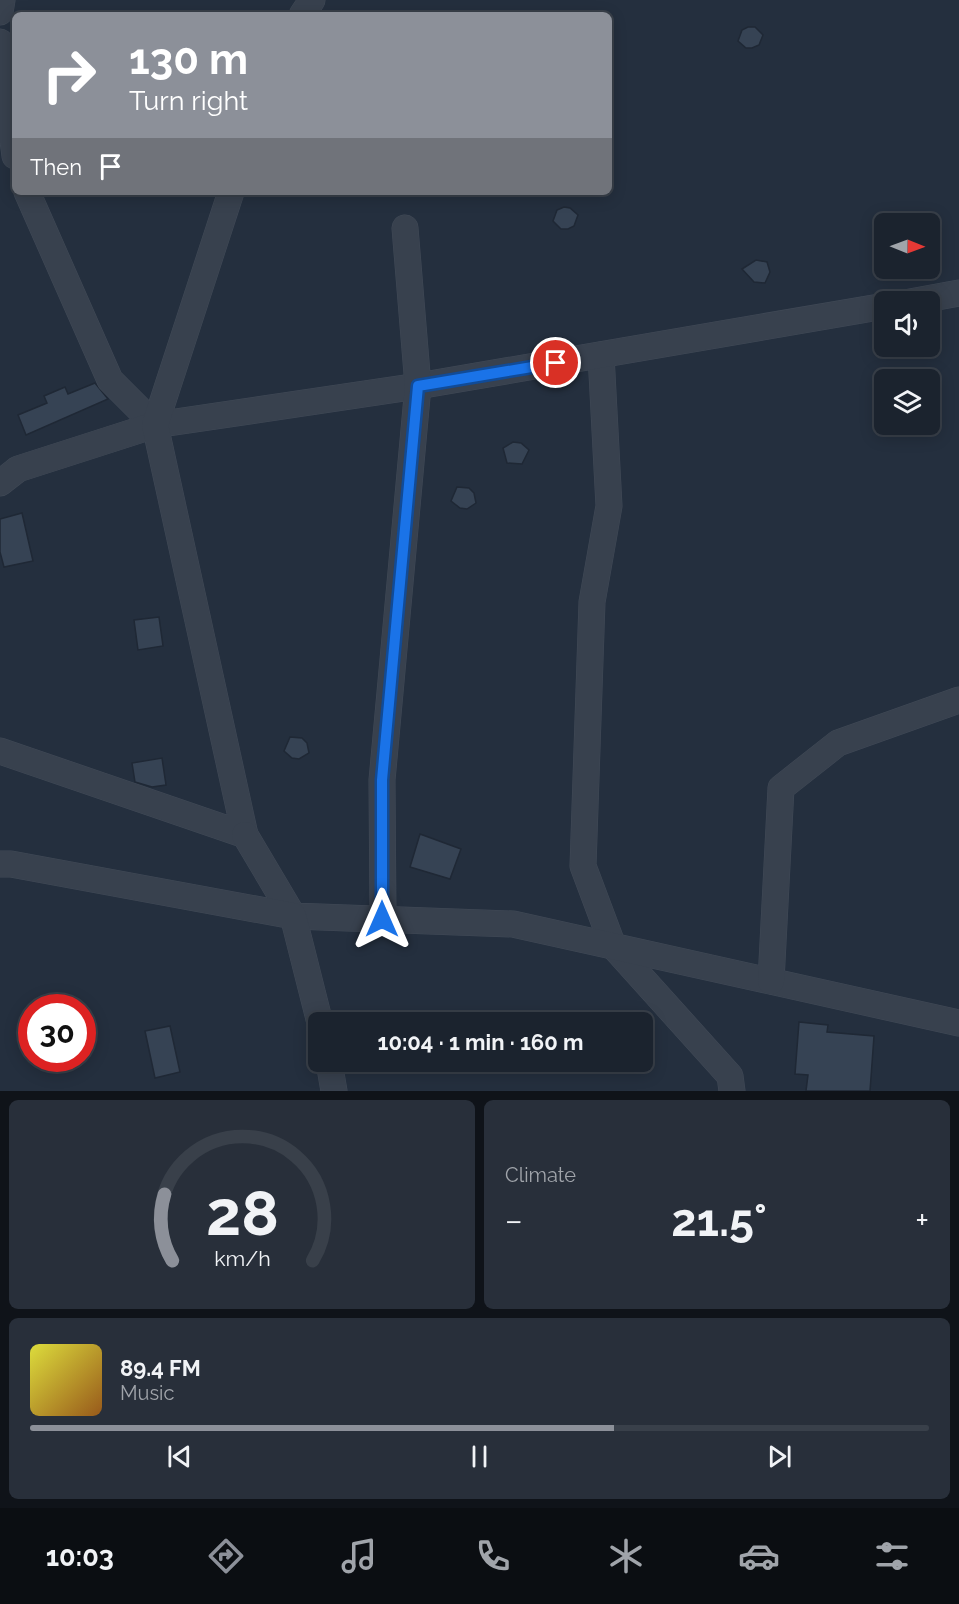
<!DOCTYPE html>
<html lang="en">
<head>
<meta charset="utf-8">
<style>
	body { margin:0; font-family:Raleway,sans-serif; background:#282f3a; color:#f1f3f6; height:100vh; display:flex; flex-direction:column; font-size:22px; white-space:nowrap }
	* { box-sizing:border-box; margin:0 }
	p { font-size:20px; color:#a0a4aa }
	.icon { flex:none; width:33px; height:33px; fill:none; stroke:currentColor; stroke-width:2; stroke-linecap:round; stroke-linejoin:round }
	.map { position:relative; height:1091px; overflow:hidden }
	.sheet { display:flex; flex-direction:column; gap:9px; padding:9px; background:#0f1319; flex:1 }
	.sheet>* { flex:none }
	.top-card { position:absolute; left:12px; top:12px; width:600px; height:183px; border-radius:9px; box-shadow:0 3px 15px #0003,0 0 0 2px #39404a; background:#8c9099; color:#fff; overflow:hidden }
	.needle { width:39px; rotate:91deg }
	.tools { position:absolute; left:874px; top:213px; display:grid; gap:12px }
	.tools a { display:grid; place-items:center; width:66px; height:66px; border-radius:9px; background:#1b232e; box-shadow:0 3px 15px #0003,0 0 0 2px #39404a; font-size:30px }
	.speed { position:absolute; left:18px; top:994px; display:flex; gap:12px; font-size:30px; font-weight:700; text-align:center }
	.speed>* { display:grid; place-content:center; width:78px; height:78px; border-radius:50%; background:#1b232e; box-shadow:0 3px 15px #0003,0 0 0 2px #39404a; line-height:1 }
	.speed .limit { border:9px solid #d22; background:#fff; color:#111 }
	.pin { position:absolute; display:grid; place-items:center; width:51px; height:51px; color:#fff; margin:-26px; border:3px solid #fff; border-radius:50%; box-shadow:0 2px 6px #0007 }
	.me { position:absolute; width:66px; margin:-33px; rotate:0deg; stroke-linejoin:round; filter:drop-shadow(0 0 4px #0008) }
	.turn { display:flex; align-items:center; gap:21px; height:126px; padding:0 18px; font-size:27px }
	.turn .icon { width:78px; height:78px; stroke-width:2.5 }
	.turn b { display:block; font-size:42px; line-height:51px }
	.then { display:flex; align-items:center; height:57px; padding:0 18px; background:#0003; gap:12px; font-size:22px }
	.big { font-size:45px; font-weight:700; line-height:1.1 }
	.sheet .tile { flex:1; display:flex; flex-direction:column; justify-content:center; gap:9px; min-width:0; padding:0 21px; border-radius:9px; background:#282f3a }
	.sheet .dial { align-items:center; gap:0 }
	.dial svg { height:156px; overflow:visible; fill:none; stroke:#39404a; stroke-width:7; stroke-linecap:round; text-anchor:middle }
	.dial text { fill:#f1f3f6; stroke:none }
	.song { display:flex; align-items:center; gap:18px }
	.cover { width:72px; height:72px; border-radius:9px; background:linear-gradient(135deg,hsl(60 70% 55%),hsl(30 70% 35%)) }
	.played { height:6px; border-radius:3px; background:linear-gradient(90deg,#8c9099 65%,#39404a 65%) }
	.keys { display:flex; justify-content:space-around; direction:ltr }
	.heat { display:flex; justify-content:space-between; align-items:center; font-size:33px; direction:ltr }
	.sheet .tiles { flex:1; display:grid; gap:9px; grid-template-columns:1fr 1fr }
	.tile:last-child { grid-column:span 2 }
	.trip { position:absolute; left:308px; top:1012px; width:345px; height:60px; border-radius:9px; background:#1b232e; box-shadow:0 3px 15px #0003,0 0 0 2px #39404a; font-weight:700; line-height:60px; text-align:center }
	.tabs { display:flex; height:96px; justify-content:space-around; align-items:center; background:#0b0e12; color:#a0a4aa }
	.tabs .icon { width:42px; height:42px }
	.tabs .active { color:#8c9099 }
	.tabs b { font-size:27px; color:#f1f3f6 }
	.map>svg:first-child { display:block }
</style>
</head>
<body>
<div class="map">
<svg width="959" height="1091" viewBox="0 0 959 1091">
	<rect width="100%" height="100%" fill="#242f3e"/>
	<g fill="#364354" stroke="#1f2835" stroke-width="1.5">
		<polygon points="748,27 755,27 763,35 759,45 752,48 746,48 738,41 742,30"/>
		<polygon points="564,207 570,208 578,215 574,226 568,229 561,229 553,221 557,210"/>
		<polygon points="756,260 767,262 770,272 765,283 754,282 742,269"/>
		<polygon points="95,383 108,399 26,435 18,415 47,403 44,396 65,387 68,394"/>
		<polygon points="513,442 521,443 529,450 522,464 507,463 503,448"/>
		<polygon points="457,487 469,488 474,493 476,503 467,509 460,508 451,501"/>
		<polygon points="22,513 33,561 4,567 0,552 0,519"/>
		<polygon points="159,617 163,646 138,650 134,620"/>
		<polygon points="290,737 302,738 307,743 309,753 299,759 292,758 284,751"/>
		<polygon points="162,758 166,785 152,787 135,782 132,763"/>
		<polygon points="420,834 461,849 450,879 410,867"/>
		<polygon points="799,1022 828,1025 827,1032 874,1036 870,1091 806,1091 808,1075 795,1074"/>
		<polygon points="170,1026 180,1072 155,1078 145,1031"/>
	</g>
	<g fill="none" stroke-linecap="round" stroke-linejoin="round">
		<defs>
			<g id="street">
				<polyline points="0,12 2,0"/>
				<polyline points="302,15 312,0"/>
				<polyline points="0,42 15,156"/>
				<polyline points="27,192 110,380 155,425"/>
				<polyline points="910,302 959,293"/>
				<polyline points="601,355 609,506 592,602 583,866 613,946 730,1076 732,1091"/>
				<polyline points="0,483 18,469 155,425 418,386 885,306"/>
				<polyline points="0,751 245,835 155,425 231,192"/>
				<polyline points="245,835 293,916 513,924 959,1023"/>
				<polyline points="0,864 11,864 293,916 320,1023"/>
				<polyline points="383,919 382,780 418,386 405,228"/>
				<polyline points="771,981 781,788 838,743 959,700"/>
				<polyline points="329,1062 334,1091"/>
			</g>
		</defs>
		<use href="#street" stroke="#414a57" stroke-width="27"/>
		<use href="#street" stroke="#38414e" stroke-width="26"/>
	</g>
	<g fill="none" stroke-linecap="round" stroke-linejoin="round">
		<defs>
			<polyline id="route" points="382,919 382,780 418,386 556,363"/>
		</defs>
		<use href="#route" stroke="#114b97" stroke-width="15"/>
		<use href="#route" stroke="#1a73e8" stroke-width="10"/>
	</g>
</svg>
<div class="tools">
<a><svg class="needle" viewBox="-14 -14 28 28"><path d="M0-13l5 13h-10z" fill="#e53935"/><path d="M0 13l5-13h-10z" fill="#a0a4aa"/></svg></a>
<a><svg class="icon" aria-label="sound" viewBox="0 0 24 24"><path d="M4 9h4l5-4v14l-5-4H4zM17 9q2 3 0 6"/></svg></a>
<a><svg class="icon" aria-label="layers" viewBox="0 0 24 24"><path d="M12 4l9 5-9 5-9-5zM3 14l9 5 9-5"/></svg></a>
</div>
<div class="speed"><div class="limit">30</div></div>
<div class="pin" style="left:556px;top:363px;background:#d93025"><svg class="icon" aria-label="arrive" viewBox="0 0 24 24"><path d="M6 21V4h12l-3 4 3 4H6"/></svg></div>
<svg class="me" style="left:382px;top:919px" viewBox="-20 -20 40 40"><path d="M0-17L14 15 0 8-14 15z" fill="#1a73e8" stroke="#fff" stroke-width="4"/></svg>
<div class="trip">10:04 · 1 min · 160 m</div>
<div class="top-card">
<div class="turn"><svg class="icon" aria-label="right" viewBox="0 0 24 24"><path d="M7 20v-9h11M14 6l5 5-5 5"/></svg><div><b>130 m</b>Turn right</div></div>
<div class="then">Then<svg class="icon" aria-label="arrive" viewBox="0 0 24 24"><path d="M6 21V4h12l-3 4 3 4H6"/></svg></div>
</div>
</div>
<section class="sheet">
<div class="tiles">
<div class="tile dial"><svg viewBox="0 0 100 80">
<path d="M14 69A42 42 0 1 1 86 69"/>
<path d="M14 69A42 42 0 0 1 10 35" stroke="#8c9099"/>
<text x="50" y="56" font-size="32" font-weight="700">28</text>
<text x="50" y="72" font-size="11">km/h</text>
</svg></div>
<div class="tile"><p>Climate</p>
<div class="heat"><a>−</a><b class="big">21.5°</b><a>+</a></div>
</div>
<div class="tile">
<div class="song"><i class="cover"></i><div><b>89.4 FM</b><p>Music</p></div></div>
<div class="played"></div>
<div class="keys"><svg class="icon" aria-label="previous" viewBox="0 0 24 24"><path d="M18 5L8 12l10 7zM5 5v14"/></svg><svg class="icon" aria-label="pause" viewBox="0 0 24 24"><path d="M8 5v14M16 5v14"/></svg><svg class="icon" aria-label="next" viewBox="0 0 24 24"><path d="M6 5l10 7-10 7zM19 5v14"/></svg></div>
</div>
</div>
</section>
<nav class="tabs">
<b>10:03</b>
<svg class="icon active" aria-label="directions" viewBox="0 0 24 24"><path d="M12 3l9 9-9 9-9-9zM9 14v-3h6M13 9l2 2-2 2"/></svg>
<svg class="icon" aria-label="music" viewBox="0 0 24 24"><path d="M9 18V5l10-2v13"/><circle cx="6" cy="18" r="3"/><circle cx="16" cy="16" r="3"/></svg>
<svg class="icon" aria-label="phone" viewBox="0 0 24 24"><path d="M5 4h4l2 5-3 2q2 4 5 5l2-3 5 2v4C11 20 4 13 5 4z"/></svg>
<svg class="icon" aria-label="climate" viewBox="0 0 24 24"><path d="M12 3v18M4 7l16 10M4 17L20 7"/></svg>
<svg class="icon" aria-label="car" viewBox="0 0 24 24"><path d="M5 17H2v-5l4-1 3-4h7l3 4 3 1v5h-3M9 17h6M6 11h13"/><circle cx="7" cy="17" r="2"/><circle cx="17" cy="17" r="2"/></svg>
<svg class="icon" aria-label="filters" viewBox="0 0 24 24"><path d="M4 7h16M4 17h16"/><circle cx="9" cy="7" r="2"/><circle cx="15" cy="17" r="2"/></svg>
</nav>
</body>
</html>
